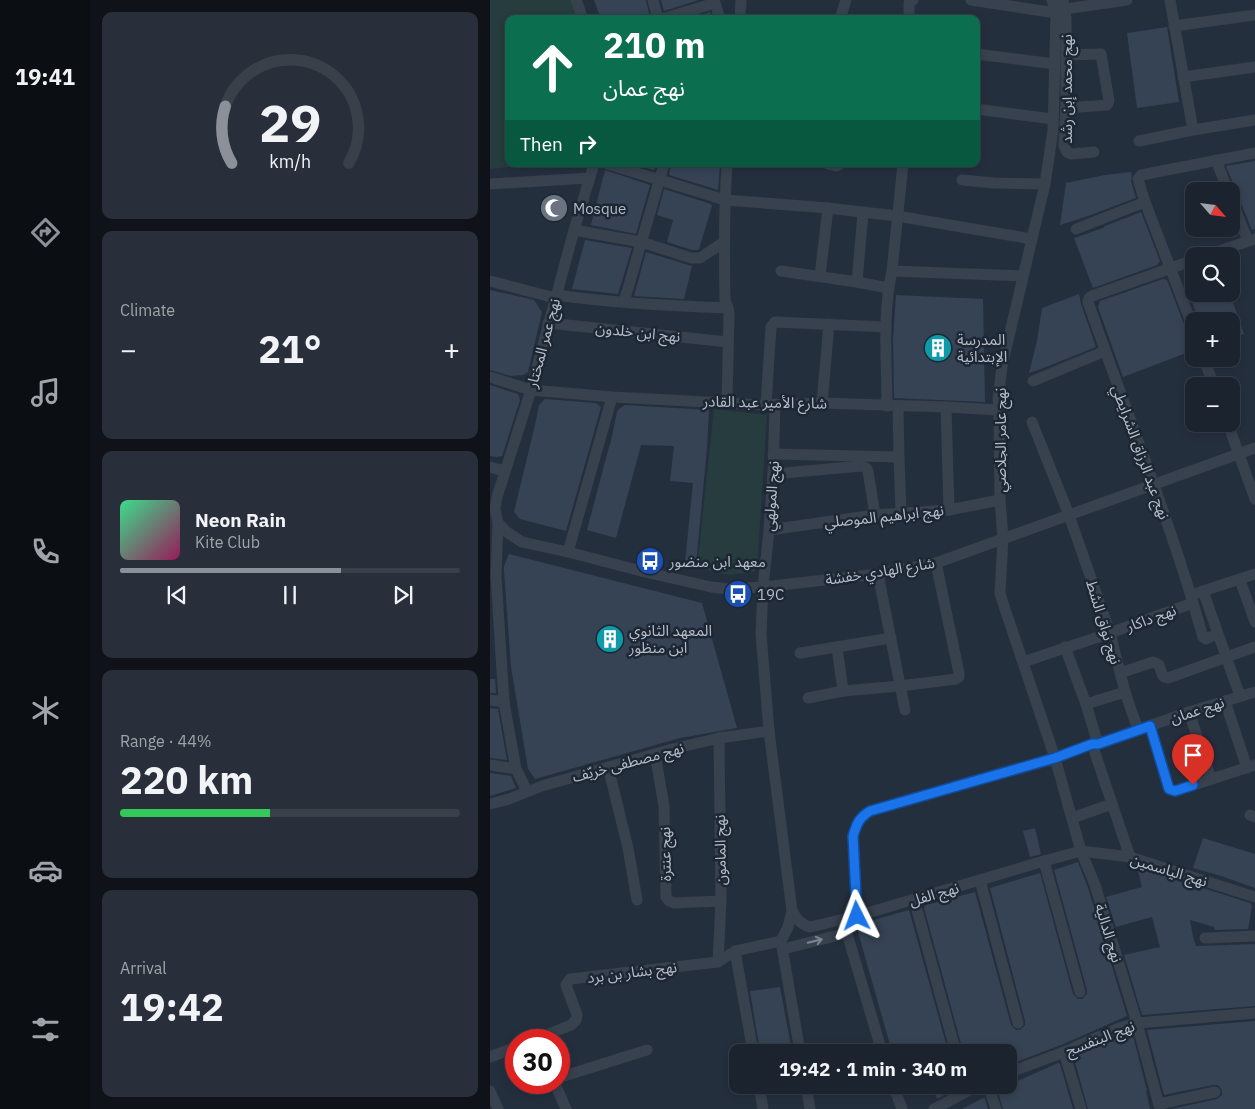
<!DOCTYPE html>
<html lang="en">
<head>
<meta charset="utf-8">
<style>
	body { margin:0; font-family:"IBM Plex Sans","Noto Sans Arabic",sans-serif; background:#282f3a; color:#f1f3f6; height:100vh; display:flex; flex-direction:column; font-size:19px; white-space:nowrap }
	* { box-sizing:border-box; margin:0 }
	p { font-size:16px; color:#a0a4aa }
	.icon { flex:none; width:28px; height:28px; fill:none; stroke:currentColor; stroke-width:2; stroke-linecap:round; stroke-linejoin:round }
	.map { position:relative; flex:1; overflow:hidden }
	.side { display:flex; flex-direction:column; gap:12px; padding:12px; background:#0f1319; width:400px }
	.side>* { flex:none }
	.top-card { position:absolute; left:15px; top:15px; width:475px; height:152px; border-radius:10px; box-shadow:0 2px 8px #0003,0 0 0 1px #39404a; background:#0b6e4f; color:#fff; overflow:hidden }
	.needle { width:32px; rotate:118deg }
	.fabs { position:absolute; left:695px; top:182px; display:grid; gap:10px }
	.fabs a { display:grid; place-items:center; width:55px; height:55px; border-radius:10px; background:#1b232e; box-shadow:0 2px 8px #0003,0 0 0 1px #39404a; font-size:25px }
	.speed { position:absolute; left:15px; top:1029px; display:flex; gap:10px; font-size:25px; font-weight:700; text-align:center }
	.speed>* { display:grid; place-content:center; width:65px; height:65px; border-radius:50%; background:#1b232e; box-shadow:0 2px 8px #0003,0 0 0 1px #39404a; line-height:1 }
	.speed .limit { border:8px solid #d22; background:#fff; color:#111 }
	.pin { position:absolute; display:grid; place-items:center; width:42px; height:42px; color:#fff; margin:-51px -21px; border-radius:50% 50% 50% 0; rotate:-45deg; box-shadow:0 0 5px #0007 }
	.pin .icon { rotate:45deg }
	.me { position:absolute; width:55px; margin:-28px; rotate:357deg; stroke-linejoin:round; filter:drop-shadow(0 0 4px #0008) }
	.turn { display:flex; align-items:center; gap:18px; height:105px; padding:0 15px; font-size:22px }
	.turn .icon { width:65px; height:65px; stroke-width:2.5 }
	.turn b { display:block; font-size:35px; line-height:42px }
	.then { display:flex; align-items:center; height:48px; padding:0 15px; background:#0003; gap:10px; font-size:19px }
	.big { font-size:38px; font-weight:700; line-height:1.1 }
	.side .widget { flex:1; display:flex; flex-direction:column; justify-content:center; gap:8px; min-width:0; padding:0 18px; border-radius:10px; background:#282f3a }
	.side .dial { align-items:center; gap:0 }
	.dial svg { height:130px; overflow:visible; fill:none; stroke:#39404a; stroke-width:7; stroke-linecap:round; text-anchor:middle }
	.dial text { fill:#f1f3f6; stroke:none }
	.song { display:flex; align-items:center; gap:15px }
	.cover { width:60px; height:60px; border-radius:8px; background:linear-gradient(135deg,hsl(150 70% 55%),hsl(330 70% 35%)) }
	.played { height:5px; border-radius:2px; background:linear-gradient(90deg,#8c9099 65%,#39404a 65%) }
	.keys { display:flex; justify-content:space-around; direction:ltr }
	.heat { display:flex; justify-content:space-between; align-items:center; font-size:28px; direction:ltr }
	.charge { height:8px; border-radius:4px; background:linear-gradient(90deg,#34c759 44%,#39404a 0) }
	.trip { position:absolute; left:239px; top:1044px; width:288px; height:50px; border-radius:10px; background:#1b232e; box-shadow:0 2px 8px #0003,0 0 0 1px #39404a; font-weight:700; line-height:50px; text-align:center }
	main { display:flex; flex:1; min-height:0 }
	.tab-bar { display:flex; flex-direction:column; width:90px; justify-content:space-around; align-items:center; background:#0b0e12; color:#a0a4aa }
	.tab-bar .icon { width:35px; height:35px }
	.tab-bar .selected { color:#8c9099 }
	.tab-bar b { font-size:22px; color:#f1f3f6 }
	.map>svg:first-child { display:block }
</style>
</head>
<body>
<main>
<nav class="tab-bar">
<b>19:41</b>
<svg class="icon selected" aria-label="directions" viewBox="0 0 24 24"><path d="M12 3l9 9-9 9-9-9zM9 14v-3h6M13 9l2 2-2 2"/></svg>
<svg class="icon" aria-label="music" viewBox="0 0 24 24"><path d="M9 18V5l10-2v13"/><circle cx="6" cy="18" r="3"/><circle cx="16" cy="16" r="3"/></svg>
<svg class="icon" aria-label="phone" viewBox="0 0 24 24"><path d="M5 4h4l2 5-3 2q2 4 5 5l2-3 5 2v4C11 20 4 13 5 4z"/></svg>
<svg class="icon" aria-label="climate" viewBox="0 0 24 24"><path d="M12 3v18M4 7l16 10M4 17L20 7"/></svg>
<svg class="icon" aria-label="car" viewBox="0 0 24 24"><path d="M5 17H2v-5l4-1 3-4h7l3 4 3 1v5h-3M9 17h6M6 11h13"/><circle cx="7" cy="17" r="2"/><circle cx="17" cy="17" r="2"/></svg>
<svg class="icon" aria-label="filters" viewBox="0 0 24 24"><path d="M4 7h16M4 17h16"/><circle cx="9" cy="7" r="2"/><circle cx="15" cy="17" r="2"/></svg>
</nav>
<section class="side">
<div class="widget dial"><svg viewBox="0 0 100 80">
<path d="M14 69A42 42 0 1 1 86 69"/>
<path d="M14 69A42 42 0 0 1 10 34" stroke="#8c9099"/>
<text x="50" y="56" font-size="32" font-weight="700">29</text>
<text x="50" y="72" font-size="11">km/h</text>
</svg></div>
<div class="widget"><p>Climate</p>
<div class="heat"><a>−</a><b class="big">21°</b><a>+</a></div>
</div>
<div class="widget">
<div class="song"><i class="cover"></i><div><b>Neon Rain</b><p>Kite Club</p></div></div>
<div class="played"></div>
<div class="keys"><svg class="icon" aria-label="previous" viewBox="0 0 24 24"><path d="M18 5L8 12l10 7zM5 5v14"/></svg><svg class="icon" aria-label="pause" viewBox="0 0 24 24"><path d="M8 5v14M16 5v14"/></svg><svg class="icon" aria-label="next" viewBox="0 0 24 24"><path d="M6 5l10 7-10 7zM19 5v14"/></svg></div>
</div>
<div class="widget"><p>Range · 44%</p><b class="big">220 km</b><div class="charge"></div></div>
<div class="widget"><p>Arrival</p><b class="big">19:42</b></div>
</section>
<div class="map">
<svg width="765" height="1109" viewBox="0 0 765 1109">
	<rect width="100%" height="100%" fill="#242f3e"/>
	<g fill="#263c3f">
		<polygon points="0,0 82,0 87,19 19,19 19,164 46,164 0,169"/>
		<polygon points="224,409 277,415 267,568 264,572 240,575 207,568"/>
	</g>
	<g fill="#364354">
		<polygon points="104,0 156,0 160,18 111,19"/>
		<polygon points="171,0 209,0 174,11"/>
		<polygon points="220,12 222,19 199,19"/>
		<polygon points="677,27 689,102 647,108 637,33"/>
		<polygon points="765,161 765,229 762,230 748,196 745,193 745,188 736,166"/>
		<polygon points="143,164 166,164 164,170"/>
		<polygon points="181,164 230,164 228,190 179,175"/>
		<polygon points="115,170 160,185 146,234 101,225"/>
		<polygon points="641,172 642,175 641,181 646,198 598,216 570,225 576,183 615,175"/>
		<polygon points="174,189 221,204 222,206 209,249 208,250 202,250 177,242 183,220 167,215"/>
		<polygon points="651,212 670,261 667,265 603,288 584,238 613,228 615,226"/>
		<polygon points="95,240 142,248 128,294 82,289"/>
		<polygon points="156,252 202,266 194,299 144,296"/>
		<polygon points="704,268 704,294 740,294 754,334 741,339 741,321 709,321 694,279 698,270"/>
		<polygon points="673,279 677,280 704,350 633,377 608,307 610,301"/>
		<polygon points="0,290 44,300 52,312 38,372 33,375 21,376 0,370"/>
		<polygon points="589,294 591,304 606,347 556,367 539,373 547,341 552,308"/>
		<polygon points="406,295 493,299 495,402 404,398 403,339"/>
		<polygon points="0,385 28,394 30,400 12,456 7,457 0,456"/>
		<polygon points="55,399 106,403 111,407 76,531 30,519 24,512 45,425 49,405"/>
		<polygon points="135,405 219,410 217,448 206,564 195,562 203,483 180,481 184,446 151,445 126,538 97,530 120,443 120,445 127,412 129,409"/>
		<polygon points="19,554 212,603 247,728 190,738 45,779 38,769 21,667 14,571 14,566"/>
		<polygon points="0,679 5,679 6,693 0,693"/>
		<polygon points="0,708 8,709 17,760 0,758"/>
		<polygon points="0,773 21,776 26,788 0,796"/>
		<polygon points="545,828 551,854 540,857 533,831"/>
		<polygon points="713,838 765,854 765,888 731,876 703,868"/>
		<polygon points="588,862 598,888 637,1016 571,1045 518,1065 518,1052 471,1052 472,1047 434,908 436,905 485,892 521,1025 526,1030 530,1030 535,1025 535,1021 500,888 550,873 583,994 588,999 592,999 597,994 597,990 564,870"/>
		<polygon points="647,867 760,903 762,906 758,929 725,930 724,927 700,920 703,937 706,946 765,944 765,1006 652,1015 634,955 670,947 662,917 626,927 616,897 652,887"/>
		<polygon points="419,910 458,1051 459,1052 402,1052 366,925"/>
		<polygon points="290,987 302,1052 270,1052 260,991"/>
		<polygon points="765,1021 765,1109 681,1109 727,1099 732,1095 732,1090 728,1085 723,1085 674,1095 657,1030"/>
		<polygon points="642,1032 657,1091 656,1091 660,1109 598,1109 584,1058 585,1055 632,1035"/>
		<polygon points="568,1063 570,1064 583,1109 513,1109 509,1095 510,1092 512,1088"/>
		<polygon points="277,1085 309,1085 310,1092 278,1095"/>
		<polygon points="442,1085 473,1085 447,1099"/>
		<polygon points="493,1098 495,1099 498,1109 472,1109"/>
	</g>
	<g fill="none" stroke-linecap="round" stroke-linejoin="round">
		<g stroke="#38414e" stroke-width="11">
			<polyline points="86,0 93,19"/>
			<polyline points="163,0 168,19"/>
			<polyline points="224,0 230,19"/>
			<polyline points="481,0 566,13"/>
			<polyline points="562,0 566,13 563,130 555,184 512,366 508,400 509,410 510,500 513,538 510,593 512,600 565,758 591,851 605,885 647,1023 670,1109"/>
			<polyline points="573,0 576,18 576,108 574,146 577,152 581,154 604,152"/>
			<polyline points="680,0 703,130"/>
			<polyline points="575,9 637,0"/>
			<polyline points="172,19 225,3"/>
			<polyline points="250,19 251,0"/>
			<polyline points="350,19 356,0"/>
			<polyline points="419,19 419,3 423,0"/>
			<polyline points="684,26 765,15"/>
			<polyline points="486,54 565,64"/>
			<polyline points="576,55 611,54 619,101 617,105 576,108"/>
			<polyline points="693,77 765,67"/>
			<polyline points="486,109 563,119"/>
			<polyline points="649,141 703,130 765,120"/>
			<polyline points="726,160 738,191"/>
			<polyline points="118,164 235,200 338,208 407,216 542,239"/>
			<polyline points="338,164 346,166 350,164"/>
			<polyline points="472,180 504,183 555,184"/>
			<polyline points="0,184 99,178"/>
			<polyline points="741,199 758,241"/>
			<polyline points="586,229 655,202"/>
			<polyline points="84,230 151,242 201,258 210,258 234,242"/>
			<polyline points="714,256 765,239"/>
			<path d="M704,260L602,296L599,298L598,302C637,414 681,523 713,637L716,639L727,634"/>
			<polyline points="291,271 367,282 398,288"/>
			<polyline points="402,271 533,276"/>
			<polyline points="330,276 338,208"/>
			<polyline points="0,281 65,298"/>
			<polyline points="367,282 373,213"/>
			<path d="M66,295C123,303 180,306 238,308"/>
			<polyline points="134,302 174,164"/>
			<polyline points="58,323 238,342"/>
			<polyline points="704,330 655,202 648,179 651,175 765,153"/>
			<polyline points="714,359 724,386"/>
			<polyline points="0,377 41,390 122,397 276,405 332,403 456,407 509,410"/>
			<polyline points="543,381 615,351"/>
			<path d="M237,402L239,315L238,308L235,300C234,255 234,209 237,164"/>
			<polyline points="332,403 339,324"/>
			<polyline points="285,404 283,474 279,530 273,587 271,634 279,731 302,911 298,927 291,941 310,1052"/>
			<polyline points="276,405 281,327 285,322 396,327"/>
			<path d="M397,406C397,362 392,315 402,271L413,164"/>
			<polyline points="408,406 409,457 411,512"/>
			<polyline points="456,407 459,510"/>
			<polyline points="542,422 579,515 620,633 635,692 648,730"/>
			<polyline points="738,424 765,499"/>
			<polyline points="283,454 409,457"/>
			<polyline points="0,467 14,471"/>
			<polyline points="283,474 371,466 376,468 378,471 385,515"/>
			<polyline points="8,523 18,533 32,542 78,552 155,572 221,587 238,589 273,587 388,574 446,563 765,448"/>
			<polyline points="279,530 385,515 459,510 510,500"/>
			<polyline points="78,552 122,397"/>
			<polyline points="388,574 415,710"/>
			<polyline points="750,580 765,622"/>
			<polyline points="713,591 750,696"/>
			<polyline points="707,593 765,574"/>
			<polyline points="347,647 353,691"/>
			<polyline points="575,647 596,704 608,744"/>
			<polyline points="310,653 401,638"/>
			<polyline points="533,662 620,633 703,603"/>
			<polyline points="630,673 663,662 669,665 672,674 674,677 678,678 765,647"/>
			<polyline points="318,698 353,691 410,686 466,679 469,677 469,673 446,563"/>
			<polyline points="0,700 14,702"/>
			<polyline points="735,701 757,768"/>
			<polyline points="596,704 635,692"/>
			<polyline points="699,712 721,779"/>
			<polyline points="660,726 679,789 685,791 765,765"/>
			<polyline points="602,744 640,857"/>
			<polyline points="165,754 174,806 176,897 179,901 184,903 231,901"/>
			<polyline points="0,765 26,769"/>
			<polyline points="118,767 138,848 147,900"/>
			<polyline points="37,791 26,769 14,702 6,576 8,523 5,509 7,497 41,390 84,230 104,164"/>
			<polyline points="0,804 19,799 52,786 179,750 229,738 279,731"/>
			<polyline points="760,815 765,817"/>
			<polyline points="582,818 622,804"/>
			<polyline points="554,861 590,992"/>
			<polyline points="490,880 528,1023"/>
			<polyline points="424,899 465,1049"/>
			<path d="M302,911C307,919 310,924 320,927L367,916L554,861L591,851L640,857L765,897"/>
			<path d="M367,916L363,835C367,823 369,818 380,811L565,758L602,744H608L699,712L765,692"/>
			<polyline points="353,920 392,1052"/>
			<polyline points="715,938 765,936"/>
			<polyline points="293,949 357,933"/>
			<polyline points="245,951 263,1052"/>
			<polyline points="228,962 231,901 229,738"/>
			<polyline points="44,1040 81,1025 86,1020 87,1015 76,985 80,979 228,962 245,951 291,941"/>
			<polyline points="574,1052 591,1109"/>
			<polyline points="0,1057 26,1047"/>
			<polyline points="518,1073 574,1052 629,1028 647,1023 765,1013"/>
			<polyline points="69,1079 71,1077 157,1050"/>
			<polyline points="66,1082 66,1086 76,1109"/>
			<polyline points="269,1085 273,1109"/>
			<polyline points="316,1085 320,1109"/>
			<polyline points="403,1085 412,1109"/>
			<polyline points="498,1085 506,1109"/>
			<polyline points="0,1091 8,1109"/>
			<polyline points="669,1104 725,1092"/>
			<polyline points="444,1109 489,1085"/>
		</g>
	</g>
	<defs><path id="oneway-shaft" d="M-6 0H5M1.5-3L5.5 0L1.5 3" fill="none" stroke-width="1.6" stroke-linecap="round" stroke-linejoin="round" transform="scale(1.25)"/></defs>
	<use stroke="#7c8592" href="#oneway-shaft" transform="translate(325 941) rotate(-14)"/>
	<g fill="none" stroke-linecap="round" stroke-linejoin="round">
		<defs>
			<path id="route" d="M367,916L363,836C367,823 369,818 380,811L565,758L602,744H608L660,726L679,789L685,791L703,785"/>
		</defs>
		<use href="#route" stroke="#114b97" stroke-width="12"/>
		<use href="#route" stroke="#1a73e8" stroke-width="9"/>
	</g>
	<defs>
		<symbol id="mosque-disc" viewBox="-11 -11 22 22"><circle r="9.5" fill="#6b7280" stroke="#1d2633"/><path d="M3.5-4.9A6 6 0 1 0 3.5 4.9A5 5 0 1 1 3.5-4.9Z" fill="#fff"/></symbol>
		<symbol id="building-disc" viewBox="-11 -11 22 22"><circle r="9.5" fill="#0f9aa8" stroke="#1d2633"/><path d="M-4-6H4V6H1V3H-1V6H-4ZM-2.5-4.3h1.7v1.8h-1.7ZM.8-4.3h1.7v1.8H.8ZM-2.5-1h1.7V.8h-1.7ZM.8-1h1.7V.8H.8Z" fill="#fff"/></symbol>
		<symbol id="bus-disc" viewBox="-11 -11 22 22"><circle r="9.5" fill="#1a4fb4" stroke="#1d2633"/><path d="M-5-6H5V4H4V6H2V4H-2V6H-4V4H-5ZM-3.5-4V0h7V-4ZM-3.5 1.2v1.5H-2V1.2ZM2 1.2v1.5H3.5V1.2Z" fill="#fff"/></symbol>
	</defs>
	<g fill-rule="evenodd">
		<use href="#mosque-disc" x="48" y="192" width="32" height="32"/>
		<use href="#building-disc" x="432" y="332" width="32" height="32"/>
		<use href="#bus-disc" x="144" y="545" width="32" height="32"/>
		<use href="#bus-disc" x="232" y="578" width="32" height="32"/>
		<use href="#building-disc" x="104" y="623" width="32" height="32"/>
	</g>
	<g text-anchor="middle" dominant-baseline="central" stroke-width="5" stroke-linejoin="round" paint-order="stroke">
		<g font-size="15" fill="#b4bcc9" stroke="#1d2633">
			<text transform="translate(576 89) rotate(-90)">نهج محمد إبن رشد</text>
			<text transform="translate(148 332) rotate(6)">نهج ابن خلدون</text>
			<text transform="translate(53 343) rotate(-75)">نهج عمر المختار</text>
			<text transform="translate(275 402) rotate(1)">شارع الأمير عبد القادر</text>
			<text transform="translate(510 440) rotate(-90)">نهج عامر الجلاصي</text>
			<text transform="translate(651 452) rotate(70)">نهج عبد الرزاق الشرايطي</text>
			<text transform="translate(281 496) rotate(-86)">نهج المولهي</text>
			<text transform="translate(394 516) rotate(-6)">نهج ابراهيم الموصلي</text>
			<text transform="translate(390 571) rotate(-9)">شارع الهادي خفشة</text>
			<text transform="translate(661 618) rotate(-20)">نهج داكار</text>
			<text transform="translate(614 622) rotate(73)">نهج نواق الشط</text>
			<text transform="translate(707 710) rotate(-18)">نهج عمان</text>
			<text transform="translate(138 762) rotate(-15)">نهج مصطفى خريّف</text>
			<text transform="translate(230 850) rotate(-91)">نهج المامون</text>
			<text transform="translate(175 854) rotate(-91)">نهج عنترة</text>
			<text transform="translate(679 870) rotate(17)">نهج الياسمين</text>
			<text transform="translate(444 894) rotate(-16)">نهج الفل</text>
			<text transform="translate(619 933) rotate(73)">نهج الدالية</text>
			<text transform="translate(142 972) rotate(-7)">نهج بشار بن برد</text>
			<text transform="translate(610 1038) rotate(-21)">نهج البنفسج</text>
		</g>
		<g font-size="15" fill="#b4bcc9" stroke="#1d2633" text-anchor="start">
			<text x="83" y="208">Mosque</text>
			<text x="467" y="339">المدرسة<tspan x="467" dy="17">الإبتدائية</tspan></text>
			<text x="179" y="561">معهد ابن منضور</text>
			<text x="267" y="594">19C</text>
			<text x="139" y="630">المعهد الثانوي<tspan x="139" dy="17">ابن منظور</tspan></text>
		</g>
	</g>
</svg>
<div class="fabs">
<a><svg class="needle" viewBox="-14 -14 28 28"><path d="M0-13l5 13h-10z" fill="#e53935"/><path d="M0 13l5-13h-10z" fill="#a0a4aa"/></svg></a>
<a><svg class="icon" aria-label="search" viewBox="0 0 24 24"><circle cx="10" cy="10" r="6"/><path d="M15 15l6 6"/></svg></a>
<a>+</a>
<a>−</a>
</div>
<div class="speed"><div class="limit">30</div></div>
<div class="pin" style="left:703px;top:785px;background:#d93025"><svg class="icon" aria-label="arrive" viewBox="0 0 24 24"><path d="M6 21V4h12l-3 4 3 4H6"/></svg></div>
<svg class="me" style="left:367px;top:916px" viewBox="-20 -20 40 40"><path d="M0-17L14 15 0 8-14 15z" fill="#1a73e8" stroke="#fff" stroke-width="4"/></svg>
<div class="trip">19:42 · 1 min · 340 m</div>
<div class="top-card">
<div class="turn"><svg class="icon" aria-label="ahead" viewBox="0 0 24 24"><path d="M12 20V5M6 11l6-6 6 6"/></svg><div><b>210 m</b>نهج عمان</div></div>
<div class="then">Then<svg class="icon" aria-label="right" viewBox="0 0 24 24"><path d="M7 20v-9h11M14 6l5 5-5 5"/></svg></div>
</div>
</div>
</main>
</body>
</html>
